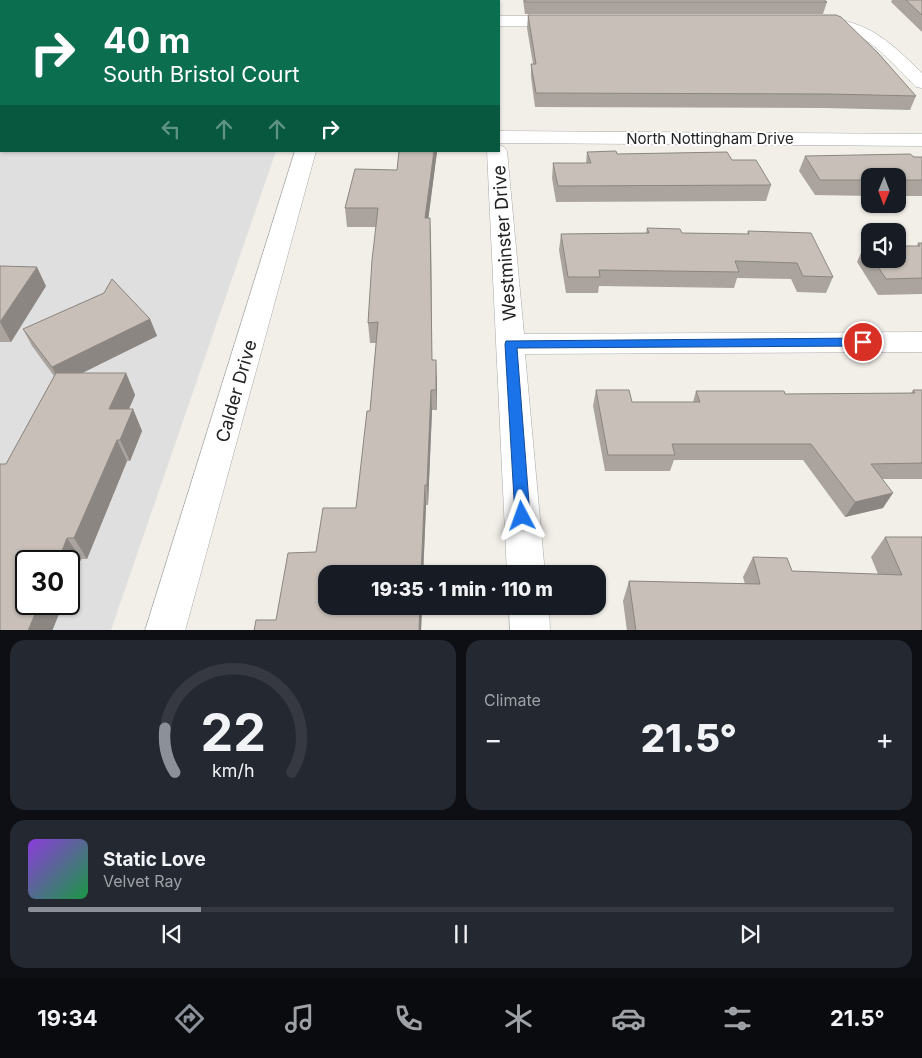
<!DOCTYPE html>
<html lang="en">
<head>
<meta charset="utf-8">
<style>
	body { margin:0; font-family:Inter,sans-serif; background:#242831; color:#f1f3f6; height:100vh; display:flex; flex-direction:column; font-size:19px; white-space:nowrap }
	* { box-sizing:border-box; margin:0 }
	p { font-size:16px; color:#9ea1a6 }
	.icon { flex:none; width:28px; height:28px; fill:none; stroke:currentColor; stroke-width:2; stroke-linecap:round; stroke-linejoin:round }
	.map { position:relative; height:630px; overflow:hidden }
	.drawer { display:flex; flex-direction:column; gap:10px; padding:10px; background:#0d0f14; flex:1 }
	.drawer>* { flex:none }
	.hud { position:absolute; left:0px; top:0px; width:500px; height:152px; box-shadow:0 1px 4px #0004; background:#0b6e4f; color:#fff; overflow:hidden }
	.needle { width:32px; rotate:181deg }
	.fabs { position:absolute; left:861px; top:168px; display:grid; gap:10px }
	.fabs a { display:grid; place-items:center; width:45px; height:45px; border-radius:10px; background:#171b24; box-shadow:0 1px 4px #0004; font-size:25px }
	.speed { position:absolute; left:15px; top:550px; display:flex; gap:10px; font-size:25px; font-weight:700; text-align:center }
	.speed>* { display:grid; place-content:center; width:65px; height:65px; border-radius:50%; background:#171b24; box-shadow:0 1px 4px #0004; line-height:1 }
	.speed .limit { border:2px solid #111; border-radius:8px; background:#fff; color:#111 }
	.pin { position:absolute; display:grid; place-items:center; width:42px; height:42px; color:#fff; margin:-21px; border:2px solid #fff; border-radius:50%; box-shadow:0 1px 5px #0007 }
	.me { position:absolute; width:55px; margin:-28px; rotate:356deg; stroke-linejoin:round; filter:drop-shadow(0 0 4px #0008) }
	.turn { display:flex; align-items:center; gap:18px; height:105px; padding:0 20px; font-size:22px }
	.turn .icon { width:65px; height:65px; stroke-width:2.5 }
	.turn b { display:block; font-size:35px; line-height:42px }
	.lanes { display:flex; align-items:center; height:48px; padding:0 20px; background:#0003; justify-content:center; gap:25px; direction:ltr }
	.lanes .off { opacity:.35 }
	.big { font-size:38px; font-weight:800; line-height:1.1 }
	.drawer .tile { flex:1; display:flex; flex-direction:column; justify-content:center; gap:8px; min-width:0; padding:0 18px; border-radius:15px; background:#242831 }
	.drawer .dial { align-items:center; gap:0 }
	.dial svg { height:130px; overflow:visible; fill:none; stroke:#363941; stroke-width:7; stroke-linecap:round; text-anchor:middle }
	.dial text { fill:#f1f3f6; stroke:none }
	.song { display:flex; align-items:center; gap:15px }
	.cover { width:60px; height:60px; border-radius:8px; background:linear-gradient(135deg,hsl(270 70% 55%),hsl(140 70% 35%)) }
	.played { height:5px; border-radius:2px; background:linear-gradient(90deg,#8c9099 20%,#363941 20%) }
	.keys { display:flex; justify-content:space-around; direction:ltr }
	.heat { display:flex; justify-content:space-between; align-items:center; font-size:28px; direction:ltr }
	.drawer .tiles { flex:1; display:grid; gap:10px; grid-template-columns:1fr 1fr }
	.tile:last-child { grid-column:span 2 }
	.trip { position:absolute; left:318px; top:565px; width:288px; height:50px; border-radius:15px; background:#171b24; box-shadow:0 1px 4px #0004; font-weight:800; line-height:50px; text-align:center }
	.menu { display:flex; height:80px; justify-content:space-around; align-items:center; background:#090b0e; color:#9ea1a6 }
	.menu .icon { width:35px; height:35px }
	.menu .active { color:#8c9099 }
	.menu b { font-size:22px; color:#f1f3f6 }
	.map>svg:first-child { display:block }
</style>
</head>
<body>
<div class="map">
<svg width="922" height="631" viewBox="0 0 922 631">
	<rect width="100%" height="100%" fill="#f2efe9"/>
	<path fill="#e0dfdf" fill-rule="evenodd" d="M0,0H328L1,1V151H276L111,630H0ZM26,561H69V604H26Z"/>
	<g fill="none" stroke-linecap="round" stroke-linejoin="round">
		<rect fill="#aad3df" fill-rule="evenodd" x="0" y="119" width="1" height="5"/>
		<defs>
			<g id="minor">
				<rect x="344" y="0" width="14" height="1"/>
				<polygon points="499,16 565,16 571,18 573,21 571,24 565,26 499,26"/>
				<path d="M813,16C867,20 885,37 922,73V88L916,87C894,65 873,38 842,29C831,26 819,27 807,24L805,21L807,18Z"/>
				<polygon points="499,131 922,134 922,146 499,143"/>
				<polygon points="499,145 504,147 507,151 524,334 922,332 922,352 525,354 545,574 507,574 487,151 499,151"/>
				<polygon points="295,151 316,151 185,631 145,631"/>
				<polygon points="509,606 549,606 550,631 510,631"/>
			</g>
		</defs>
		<use href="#minor" stroke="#a9a9a9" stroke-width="1"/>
		<use href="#minor" fill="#fff" fill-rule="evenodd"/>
	</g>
	<g fill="#aba49e">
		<polygon points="523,0 824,0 827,2 823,14 525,14"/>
		<polygon points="892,0 922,0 922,32 891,2"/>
		<polygon points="528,15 916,96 910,110 824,108 535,107 531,77 531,64 533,64 527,28"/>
		<polygon points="399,151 437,151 428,218 431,237 432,360 437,380 437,410 432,410 428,505 426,505 421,631 254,631 276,620 316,552 356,508 370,411 376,343 370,343 368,323 376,227 347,227 345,208 397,170"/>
		<polygon points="587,152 617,154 732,160 771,185 766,201 556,202 552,178 553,163 586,163"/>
		<polygon points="805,156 922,157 922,196 898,196 898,176 870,176 870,196 815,195 799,171"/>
		<polygon points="647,228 682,233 747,234 748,231 833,277 826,293 797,292 791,279 737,278 734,288 599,286 598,293 566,293 559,250 561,234 646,233"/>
		<polygon points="918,243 922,243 922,294 878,295 857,262 864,246 870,246 870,259 898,259 917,246"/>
		<polygon points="0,266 46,286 11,342 0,342"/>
		<polygon points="112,279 150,319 157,336 82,373 126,373 135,395 129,409 133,409 142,431 130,461 127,461 87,559 81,559 69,588 69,561 26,561 26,604 63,604 52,631 0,631 0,464 6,464 54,376 32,346 23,329 104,293"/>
		<polygon points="596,390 632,402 693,402 696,391 785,394 911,393 913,390 922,390 922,479 883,479 883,508 845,517 803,460 674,460 670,471 605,471 593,406"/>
		<polygon points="885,537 922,537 922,631 627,631 623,601 629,581 745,584 743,577 753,557 792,571 878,574 871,557"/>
	</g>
	<g fill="#8b8681">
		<polygon points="213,0 243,0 240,1 211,1"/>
		<polygon points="0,79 1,79 1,94 0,95"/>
		<polygon points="434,151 437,151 437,152 426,237 425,218"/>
		<polygon points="430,218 431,237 432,380 432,360"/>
		<polygon points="37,267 46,286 11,342 0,322"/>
		<polygon points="150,319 157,336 60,384 52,367"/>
		<polygon points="436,360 437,380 437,410 436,390"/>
		<polygon points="126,373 135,395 119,431 109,409"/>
		<polygon points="431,390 432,410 428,505 427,485"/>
		<polygon points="133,409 142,431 130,461 120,440"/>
		<polygon points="117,440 127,461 87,559 74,538"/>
		<polygon points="425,485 426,505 423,574 421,574"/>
		<polygon points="893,493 883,508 845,517 855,502"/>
		<polygon points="67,538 81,559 69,588 69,561 58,561"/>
		<polygon points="39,604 63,604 52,631 28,631"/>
		<polygon points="420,606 422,606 421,631 419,631"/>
	</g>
	<g fill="#c7bfb8" stroke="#8b8681">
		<polygon points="0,0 213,0 211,1 206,0 204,1 1,1 1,79 0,79"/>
		<rect x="388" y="0" width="49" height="1"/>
		<polygon points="525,0 824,0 827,2 525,2"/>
		<polygon points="906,0 922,0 922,15"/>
		<polygon points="528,15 836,15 841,17 878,53 916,96 829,94 536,93 531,64 536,64"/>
		<polygon points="399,151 434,151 425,218 430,218 432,360 436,360 436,390 431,390 427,485 425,485 421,574 326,574 326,606 420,606 419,631 254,631 256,620 276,620 288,553 316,552 323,508 356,508 367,411 370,411 378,322 368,323 372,260 378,208 345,208 355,169 397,170"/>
		<polygon points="616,151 617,154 727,152 732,160 756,160 771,185 558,186 553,163 591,163 587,152"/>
		<polygon points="910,154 914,157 922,157 922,180 898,180 898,176 870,176 870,180 820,180 805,156"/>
		<polygon points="647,228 680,229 682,233 749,234 748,231 811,233 833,277 803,276 797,263 735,261 739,272 599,270 600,277 568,277 561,234 649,233"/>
		<polygon points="918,243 922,243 922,278 886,279 873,259 898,259 898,246 920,246"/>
		<polygon points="864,246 870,246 870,255"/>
		<polygon points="0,266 37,267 0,322"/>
		<polygon points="112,279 150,319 52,367 23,329 104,293"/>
		<polygon points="56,373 126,373 109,409 133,409 120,440 117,440 74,538 67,538 58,561 26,561 26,604 39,604 28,631 0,631 0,464 6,464"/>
		<polygon points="596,390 629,390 632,402 700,402 696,391 784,391 785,394 915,393 913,390 922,390 922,463 871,464 893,493 855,502 811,444 672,444 675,455 608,455"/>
		<polygon points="885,537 922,537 922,631 636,631 629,581 760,584 753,557 787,558 792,571 902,575"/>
	</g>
	<polygon fill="#1a73e8" stroke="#114b97" points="863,338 869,342 863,346 517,348 530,516 528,521 522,523 517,521 515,516 505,344 506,341"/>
	<g text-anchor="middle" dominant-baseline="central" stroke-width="4" stroke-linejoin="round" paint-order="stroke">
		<g font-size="15" fill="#222" stroke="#fff">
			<text x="710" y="138">North Nottingham Drive</text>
		</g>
		<g font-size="18" fill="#222" stroke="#fff">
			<text transform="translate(504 243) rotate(-94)">Westminster Drive</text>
			<text transform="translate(236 391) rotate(-74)">Calder Drive</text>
		</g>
	</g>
</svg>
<div class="fabs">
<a><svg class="needle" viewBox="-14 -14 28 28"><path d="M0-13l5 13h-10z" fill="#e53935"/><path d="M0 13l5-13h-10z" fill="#9ea1a6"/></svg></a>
<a><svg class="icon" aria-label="sound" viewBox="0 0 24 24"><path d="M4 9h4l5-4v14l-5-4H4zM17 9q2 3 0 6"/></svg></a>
</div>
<div class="speed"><div class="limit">30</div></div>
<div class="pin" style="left:863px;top:342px;background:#d93025"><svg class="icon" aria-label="arrive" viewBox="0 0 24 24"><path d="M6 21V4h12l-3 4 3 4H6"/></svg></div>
<svg class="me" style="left:522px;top:516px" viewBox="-20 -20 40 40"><path d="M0-17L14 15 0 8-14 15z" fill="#1a73e8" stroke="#fff" stroke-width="4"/></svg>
<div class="trip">19:35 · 1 min · 110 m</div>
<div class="hud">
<div class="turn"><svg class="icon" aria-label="right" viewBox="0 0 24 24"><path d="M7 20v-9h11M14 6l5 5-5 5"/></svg><div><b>40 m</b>South Bristol Court</div></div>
<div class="lanes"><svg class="icon off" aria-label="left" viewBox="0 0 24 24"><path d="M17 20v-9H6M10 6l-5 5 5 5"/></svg><svg class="icon off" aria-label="ahead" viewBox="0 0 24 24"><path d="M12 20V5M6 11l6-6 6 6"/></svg><svg class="icon off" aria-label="ahead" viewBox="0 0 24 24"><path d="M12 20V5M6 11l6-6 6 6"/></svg><svg class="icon" aria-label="right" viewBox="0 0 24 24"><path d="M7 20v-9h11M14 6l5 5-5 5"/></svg></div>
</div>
</div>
<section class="drawer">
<div class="tiles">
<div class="tile dial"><svg viewBox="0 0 100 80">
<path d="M14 69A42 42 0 1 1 86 69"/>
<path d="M14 69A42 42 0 0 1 8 42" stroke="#8c9099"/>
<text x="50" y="56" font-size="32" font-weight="700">22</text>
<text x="50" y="72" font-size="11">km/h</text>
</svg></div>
<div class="tile"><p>Climate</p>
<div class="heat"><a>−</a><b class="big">21.5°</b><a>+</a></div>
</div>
<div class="tile">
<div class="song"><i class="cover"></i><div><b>Static Love</b><p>Velvet Ray</p></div></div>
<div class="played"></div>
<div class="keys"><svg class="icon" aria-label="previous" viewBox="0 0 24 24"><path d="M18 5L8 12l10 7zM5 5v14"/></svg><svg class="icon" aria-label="pause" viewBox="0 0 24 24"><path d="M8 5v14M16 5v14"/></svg><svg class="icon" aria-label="next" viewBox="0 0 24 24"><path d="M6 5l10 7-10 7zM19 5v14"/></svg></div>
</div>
</div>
</section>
<nav class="menu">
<b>19:34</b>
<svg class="icon active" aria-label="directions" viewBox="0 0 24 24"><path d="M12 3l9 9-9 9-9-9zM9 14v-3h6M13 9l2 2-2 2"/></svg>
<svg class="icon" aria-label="music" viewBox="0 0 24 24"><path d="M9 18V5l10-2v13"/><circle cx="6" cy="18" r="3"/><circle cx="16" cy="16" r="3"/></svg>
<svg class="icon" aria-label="phone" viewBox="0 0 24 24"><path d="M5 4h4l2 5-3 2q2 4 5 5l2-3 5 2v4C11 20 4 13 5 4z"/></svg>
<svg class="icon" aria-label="climate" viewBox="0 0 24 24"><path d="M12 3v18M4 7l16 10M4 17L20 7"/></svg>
<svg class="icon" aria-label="car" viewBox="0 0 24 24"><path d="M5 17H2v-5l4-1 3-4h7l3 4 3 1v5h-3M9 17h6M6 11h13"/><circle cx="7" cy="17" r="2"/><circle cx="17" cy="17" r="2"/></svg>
<svg class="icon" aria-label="filters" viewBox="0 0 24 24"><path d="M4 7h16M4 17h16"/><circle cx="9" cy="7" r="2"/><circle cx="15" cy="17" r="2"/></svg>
<b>21.5°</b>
</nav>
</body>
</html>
